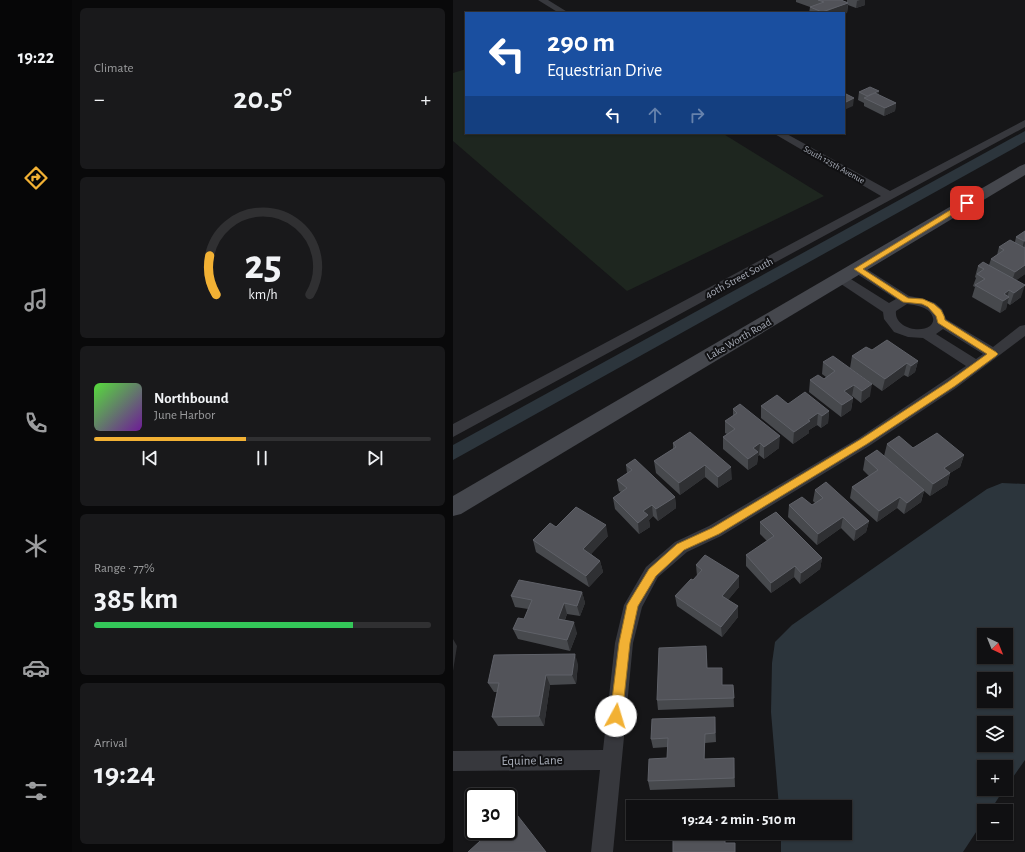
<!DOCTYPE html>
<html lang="en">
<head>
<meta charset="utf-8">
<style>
	body { margin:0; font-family:"Alegreya Sans",sans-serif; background:#19191b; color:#f1f3f6; height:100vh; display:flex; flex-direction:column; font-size:15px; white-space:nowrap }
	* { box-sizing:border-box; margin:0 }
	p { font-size:13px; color:#9c9d9f }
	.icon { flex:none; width:22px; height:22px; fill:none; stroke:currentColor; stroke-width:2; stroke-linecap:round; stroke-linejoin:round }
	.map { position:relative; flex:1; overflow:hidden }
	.drawer { display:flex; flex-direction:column; gap:8px; padding:8px; background:#09090a; width:381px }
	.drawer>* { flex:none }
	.hud { position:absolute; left:12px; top:12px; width:380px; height:122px; border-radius:0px; box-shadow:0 1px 3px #0004,0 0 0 1px #303032; background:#1a4fa0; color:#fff; overflow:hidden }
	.needle { width:26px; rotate:137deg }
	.fabs { position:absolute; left:524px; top:628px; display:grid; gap:8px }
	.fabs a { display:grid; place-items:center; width:36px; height:36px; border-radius:0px; background:#101012; box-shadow:0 1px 3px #0004,0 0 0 1px #303032; font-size:20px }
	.speed { position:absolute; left:12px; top:788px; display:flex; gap:8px; font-size:20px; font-weight:700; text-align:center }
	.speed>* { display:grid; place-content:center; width:52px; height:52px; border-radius:50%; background:#101012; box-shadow:0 1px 3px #0004,0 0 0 1px #303032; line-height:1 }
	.speed .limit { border:2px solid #111; border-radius:6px; background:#fff; color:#111 }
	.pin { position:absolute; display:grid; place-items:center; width:34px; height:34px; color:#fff; margin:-17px; border-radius:8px; box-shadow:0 2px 6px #0006 }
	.me { position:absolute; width:44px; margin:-22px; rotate:6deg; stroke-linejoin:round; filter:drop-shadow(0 0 3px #0008) }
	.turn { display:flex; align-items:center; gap:14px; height:84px; padding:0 16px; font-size:18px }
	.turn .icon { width:52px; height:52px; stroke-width:2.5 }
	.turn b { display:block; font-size:28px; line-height:34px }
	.lanes { display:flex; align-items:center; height:38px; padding:0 16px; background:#0003; justify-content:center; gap:20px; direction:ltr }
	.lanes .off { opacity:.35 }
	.big { font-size:30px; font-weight:700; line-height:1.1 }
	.drawer .card { flex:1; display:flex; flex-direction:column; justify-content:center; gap:6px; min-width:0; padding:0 14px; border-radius:6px; background:#19191b }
	.drawer .dial { align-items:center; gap:0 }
	.dial svg { height:104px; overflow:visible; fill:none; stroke:#303032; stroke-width:7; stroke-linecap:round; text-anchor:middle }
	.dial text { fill:#f1f3f6; stroke:none }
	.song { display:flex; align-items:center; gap:12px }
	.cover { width:48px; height:48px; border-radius:6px; background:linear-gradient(135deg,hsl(110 70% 55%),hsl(280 70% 35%)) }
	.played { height:4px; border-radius:2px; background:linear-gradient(90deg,#f2b134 45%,#303032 45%) }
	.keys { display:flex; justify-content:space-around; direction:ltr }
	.heat { display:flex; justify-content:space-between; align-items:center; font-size:22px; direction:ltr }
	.charge { height:6px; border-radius:3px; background:linear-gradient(90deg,#34c759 77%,#303032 0) }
	.trip { position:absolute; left:173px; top:800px; width:226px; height:40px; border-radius:0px; background:#101012; box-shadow:0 1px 3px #0004,0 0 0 1px #303032; font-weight:700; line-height:40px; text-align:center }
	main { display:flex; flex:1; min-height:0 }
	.menu { display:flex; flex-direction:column; width:72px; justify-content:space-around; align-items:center; background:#060607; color:#9c9d9f }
	.menu .icon { width:28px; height:28px }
	.menu .current { color:#f2b134 }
	.menu b { font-size:18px; color:#f1f3f6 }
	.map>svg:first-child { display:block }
</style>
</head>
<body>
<main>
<nav class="menu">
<b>19:22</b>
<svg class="icon current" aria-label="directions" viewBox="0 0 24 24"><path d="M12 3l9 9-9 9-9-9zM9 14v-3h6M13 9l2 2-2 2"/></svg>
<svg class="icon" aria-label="music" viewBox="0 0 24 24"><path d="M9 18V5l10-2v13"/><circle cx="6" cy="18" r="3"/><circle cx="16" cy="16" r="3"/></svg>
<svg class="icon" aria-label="phone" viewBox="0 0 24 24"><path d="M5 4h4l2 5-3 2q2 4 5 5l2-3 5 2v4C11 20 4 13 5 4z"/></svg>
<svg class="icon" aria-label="climate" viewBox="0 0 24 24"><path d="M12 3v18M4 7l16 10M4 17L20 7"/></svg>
<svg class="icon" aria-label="car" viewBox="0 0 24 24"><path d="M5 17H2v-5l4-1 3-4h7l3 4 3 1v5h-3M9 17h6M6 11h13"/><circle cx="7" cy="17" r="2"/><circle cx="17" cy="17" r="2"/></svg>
<svg class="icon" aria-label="filters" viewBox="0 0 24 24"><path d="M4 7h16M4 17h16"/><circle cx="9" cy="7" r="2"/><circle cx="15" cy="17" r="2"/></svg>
</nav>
<section class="drawer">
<div class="card"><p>Climate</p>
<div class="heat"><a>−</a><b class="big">20.5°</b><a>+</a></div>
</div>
<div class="card dial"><svg viewBox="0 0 100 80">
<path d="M14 69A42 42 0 1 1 86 69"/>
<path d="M14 69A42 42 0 0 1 9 39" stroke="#f2b134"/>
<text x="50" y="56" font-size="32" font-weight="700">25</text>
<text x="50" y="72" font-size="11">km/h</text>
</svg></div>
<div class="card">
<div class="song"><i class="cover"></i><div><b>Northbound</b><p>June Harbor</p></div></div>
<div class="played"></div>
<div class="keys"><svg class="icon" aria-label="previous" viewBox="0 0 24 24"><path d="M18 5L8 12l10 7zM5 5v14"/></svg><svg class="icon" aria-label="pause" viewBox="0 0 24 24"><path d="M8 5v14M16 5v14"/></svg><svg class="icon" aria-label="next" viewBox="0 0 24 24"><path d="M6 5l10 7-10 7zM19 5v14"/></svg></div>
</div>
<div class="card"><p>Range · 77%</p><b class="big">385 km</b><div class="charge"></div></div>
<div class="card"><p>Arrival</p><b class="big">19:24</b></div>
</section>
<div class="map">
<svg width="572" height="852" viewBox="0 0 572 852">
	<rect width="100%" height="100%" fill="#161618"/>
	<polygon fill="#1e261f" points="13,69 13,133 269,133 371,196 174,291 0,141 0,73"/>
	<g fill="#2c353c" fill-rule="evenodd">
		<polygon points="572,131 572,142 0,460 0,445"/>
		<path d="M549,483L572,484V760L553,787V767H531V789H551L537,811H531V820L510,852H328V833H392V807H326L318,712L319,663L322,642L339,625L534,489ZM531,635H553V657H531ZM531,679H553V701H531ZM531,723H553V745H531Z"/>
	</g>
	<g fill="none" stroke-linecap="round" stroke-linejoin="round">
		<g fill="#37383d" fill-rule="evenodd">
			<polygon points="85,0 95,0 116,13 106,13"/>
			<polygon points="572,120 572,127 0,437 0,424 428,196 320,133 332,133 437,191"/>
			<path d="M405,265L409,266L456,296L467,298L482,303L489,309L493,319L540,347L567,326L572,325V336L503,388L416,446L268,536L234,552L205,577L189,607L180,643L160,852H138L147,770L0,771V751L150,750L162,643L171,605L193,567L222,542L256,526L406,438L513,366L470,338L455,337L441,332L431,319L430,312L385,282L383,279L385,276H393L436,303L443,299L401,272L399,269L401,266ZM454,304C462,305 478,307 480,318C481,321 479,324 477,326C466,334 441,327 443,311ZM490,329L530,354L523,359L483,334Z"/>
		</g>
		<polygon fill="#45474d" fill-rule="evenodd" points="572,164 572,175 8,514 0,516 0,496 567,166"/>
	</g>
	<g fill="#47494d">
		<polygon points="343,0 388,0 394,2 394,0 412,0 412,5 403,8 395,5 394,13 356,13 357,7 343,2"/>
		<polygon points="406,92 425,95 443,103 442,111 431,116 411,106 411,103 405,100"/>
		<polygon points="572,231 572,274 563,280 568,297 557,305 554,303 553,309 547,313 519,297 522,287 520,286 523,278 522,277 525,266 536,265 538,259 544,255 546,247 562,242 563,237"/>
		<polygon points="419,350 465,361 462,372 455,377 451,375 429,391 397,368 399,356"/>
		<polygon points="370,362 417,396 408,403 399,396 398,397 400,398 398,410 388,417 356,392 357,380 371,379 373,377 369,374"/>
		<polygon points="335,404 376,411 375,423 368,428 364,425 356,430 356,433 340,444 308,418 308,406"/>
		<polygon points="280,409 326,448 311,459 306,455 305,456 304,464 295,470 270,449 270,437 274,434 272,433 272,421 280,416"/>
		<polygon points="220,443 279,479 265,488 252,477 227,495 203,473 201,461 220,449"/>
		<polygon points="434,444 511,455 507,467 497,473 494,485 477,496 471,491 468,502 451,514 444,508 424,522 397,498 399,487 416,476 410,470 412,458 450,472 431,456"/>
		<polygon points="173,465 222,497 223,508 205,521 200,516 196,520 197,527 186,534 162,509 160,498 168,492 166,491 164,480 174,473"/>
		<polygon points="362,490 416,521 413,532 401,541 388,528 364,545 335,517 336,505 359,505 362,503 360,501"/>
		<polygon points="307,522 369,558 367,569 347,584 341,577 318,593 293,566 293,555 314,541 307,534"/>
		<polygon points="103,527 155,536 138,554 147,561 150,572 136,587 83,552 80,540"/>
		<polygon points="243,565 286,587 275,600 285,606 285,617 269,637 224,606 222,596 244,576"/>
		<polygon points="129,592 132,603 127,616 114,614 112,620 124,633 117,651 65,639 60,629 71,619 75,609 62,607 58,596"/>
		<polygon points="253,646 254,668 269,685 280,685 281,707 205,710 204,700"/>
		<polygon points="125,664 123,684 97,685 91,726 45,726 39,717 44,692 41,692 35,683"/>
		<polygon points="262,717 263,742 252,743 252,759 281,758 282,787 197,790 195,781 214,758 215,747 200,748 198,739"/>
	</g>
	<g fill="#2f3033">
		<polygon points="407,0 412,0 412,5 403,8 404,1"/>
		<polygon points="395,3 394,13 391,14 391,13 369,13"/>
		<polygon points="426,91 425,98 413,99 414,96"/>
		<polygon points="401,98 400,106 391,110 391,103"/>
		<polygon points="443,103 442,111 431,116 432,108"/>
		<polygon points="571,241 572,241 572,244 570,252 568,253"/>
		<polygon points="572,265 572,274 558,284 562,272"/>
		<polygon points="572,285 568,297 557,305 561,293"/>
		<polygon points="556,290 554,299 556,297 553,309 547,313 550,301 551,294"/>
		<polygon points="465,361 462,372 455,377 458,366"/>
		<polygon points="454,363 451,375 429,391 432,379"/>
		<polygon points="419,384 417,396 408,403 409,391"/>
		<polygon points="401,385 399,396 389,403 391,391"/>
		<polygon points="400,398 398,410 388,417 389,405"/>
		<polygon points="376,411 375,423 368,428 369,416"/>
		<polygon points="365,413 364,425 356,430 356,433 340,444 341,432 355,420"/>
		<polygon points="327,436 326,448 311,459 311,447"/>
		<polygon points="307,443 306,455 305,456 304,464 295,470 295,459 300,448"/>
		<polygon points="511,455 507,467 497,473 494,485 477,496 480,484 491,468"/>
		<polygon points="252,465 252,477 227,495 226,483"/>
		<polygon points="278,467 279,479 265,488 265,477"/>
		<polygon points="471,490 468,502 451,514 454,503"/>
		<polygon points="222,497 223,508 205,521 203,509"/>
		<polygon points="447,497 444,508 424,522 426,511"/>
		<polygon points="199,505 200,516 196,520 197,527 186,534 185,523 190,511"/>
		<polygon points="390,517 388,528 364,545 365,534"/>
		<polygon points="416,521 413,532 401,541 403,530"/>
		<polygon points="153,525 155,536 132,560 130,549"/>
		<polygon points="369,558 367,569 347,584 348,573"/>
		<polygon points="147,561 150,572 136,587 133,576"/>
		<polygon points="342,566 341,577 318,593 318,583"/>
		<polygon points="286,576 286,587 270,606 269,596"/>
		<polygon points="129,592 132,603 127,616 124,606"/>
		<polygon points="111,603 114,614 108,629 105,619"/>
		<polygon points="285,606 285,617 269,637 268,627"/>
		<polygon points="121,622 124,633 117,651 114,640"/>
		<polygon points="0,639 4,646 0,671"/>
		<polygon points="122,654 125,664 123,684 119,675"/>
		<polygon points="93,675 97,685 91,726 86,716"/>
		<polygon points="252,734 252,767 251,759"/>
	</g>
	<g fill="#525359" stroke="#5f6168">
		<polygon points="365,0 388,0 395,3 369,12 357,7 371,2"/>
		<polygon points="417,87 426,91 414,96 406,92"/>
		<polygon points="391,93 401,98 391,103"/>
		<polygon points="422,93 443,103 432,108 411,98"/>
		<polygon points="572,231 572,241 571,241 563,237"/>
		<polygon points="557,240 572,248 572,265 562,272 538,259 551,250 546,247"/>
		<polygon points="530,262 572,285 561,293 556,290 551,294 556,297 550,301 522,285 532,279 524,274 531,269 525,266"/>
		<polygon points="434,340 465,361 458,366 454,363 432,379 399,356 413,347 419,350"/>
		<polygon points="380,356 419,384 409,391 401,385 391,391 400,398 389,405 357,380 365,375 371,379 382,371 370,362"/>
		<polygon points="352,392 376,411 369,416 365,413 355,420 357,421 341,432 308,406 324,395 335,404"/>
		<polygon points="287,404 327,436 311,447 307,443 300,448 305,452 295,459 270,437 282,429 272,421 284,413 280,409"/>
		<polygon points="237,432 278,467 265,477 252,465 226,483 201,461 223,447 220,443"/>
		<polygon points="484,433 511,455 491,468 497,473 480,484 434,444 446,436 460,448"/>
		<polygon points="424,450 471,490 454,503 447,497 426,511 399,487 425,470 412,458"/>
		<polygon points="182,459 222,497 203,509 199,505 190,511 195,515 185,523 160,498 174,488 164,480 179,470 173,465"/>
		<polygon points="373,482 416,521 403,530 390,517 365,534 336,505 349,497 359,505 370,498 362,490"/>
		<polygon points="123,507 153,525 130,549 147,561 133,576 80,540 97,523 103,527"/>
		<polygon points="323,512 369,558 348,573 342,566 318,583 293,555 321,536 307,522"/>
		<polygon points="252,555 286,576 269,596 285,606 268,627 222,596 238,579 240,580 249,570 243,565"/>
		<polygon points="66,580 129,592 124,606 111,603 105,619 121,622 114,640 60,629 65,618 71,619 79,600 58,596"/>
		<polygon points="253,646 254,668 269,668 269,685 280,685 281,698 204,700 206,648"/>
		<polygon points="122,654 119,675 93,675 86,716 39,717 46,683 35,683 41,655"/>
		<polygon points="262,717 262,733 252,734 251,759 281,758 281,778 195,781 196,759 214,758 215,738 198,739 199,719"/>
		<polygon points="270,801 271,807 220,807 220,804"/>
		<polygon points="61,811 93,852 15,852 38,831 55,831 55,816"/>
		<polygon points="220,833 272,833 272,843 282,843 282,852 220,852"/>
	</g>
	<polygon fill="#f2b134" stroke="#9d7322" points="512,201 518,203 410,269 455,298 470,299 481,304 488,310 491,316 492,320 543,352 545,354 543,356 502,386 414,444 266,534 231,550 203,576 185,606 177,643 169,716 167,720 163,722 159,720 157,716 166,643 174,605 196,569 224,544 259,528 408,439 495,382 534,354 485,323 483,316 475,307 469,304 450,302 401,269"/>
	<g text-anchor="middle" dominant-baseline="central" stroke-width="4" stroke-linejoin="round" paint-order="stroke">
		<g font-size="9" fill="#a8adb8" stroke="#111113">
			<text transform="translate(381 165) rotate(29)">South 125th Avenue</text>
		</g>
		<g font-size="11" fill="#a8adb8" stroke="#111113">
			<text transform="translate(286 278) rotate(-28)">40th Street South</text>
			<text transform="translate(286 339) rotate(-30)">Lake Worth Road</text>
		</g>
		<g font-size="13" fill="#a8adb8" stroke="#111113">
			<text transform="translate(79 761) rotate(-1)">Equine Lane</text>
		</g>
	</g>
</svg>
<div class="fabs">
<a><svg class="needle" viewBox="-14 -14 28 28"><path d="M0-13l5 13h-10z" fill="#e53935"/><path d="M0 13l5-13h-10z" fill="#9c9d9f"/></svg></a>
<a><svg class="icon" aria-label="sound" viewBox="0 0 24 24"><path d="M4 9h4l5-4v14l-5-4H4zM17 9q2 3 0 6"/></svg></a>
<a><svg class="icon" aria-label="layers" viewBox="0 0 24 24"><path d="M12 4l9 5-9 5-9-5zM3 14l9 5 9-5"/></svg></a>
<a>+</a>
<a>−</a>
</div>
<div class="speed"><div class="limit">30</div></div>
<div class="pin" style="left:514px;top:203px;background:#d93025"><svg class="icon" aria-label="arrive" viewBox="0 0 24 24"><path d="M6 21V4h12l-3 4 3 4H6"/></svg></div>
<svg class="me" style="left:163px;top:716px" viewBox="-20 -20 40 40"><circle r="19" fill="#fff"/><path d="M0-13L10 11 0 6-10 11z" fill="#f2b134"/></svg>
<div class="trip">19:24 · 2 min · 510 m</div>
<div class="hud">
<div class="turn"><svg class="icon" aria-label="left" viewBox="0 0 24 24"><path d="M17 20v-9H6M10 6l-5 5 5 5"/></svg><div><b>290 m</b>Equestrian Drive</div></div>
<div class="lanes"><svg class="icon" aria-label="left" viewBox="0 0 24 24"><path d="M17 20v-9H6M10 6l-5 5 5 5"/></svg><svg class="icon off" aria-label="ahead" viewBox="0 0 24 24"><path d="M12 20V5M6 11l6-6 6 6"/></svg><svg class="icon off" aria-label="right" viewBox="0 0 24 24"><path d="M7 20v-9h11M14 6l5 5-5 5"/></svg></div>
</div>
</div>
</main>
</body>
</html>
